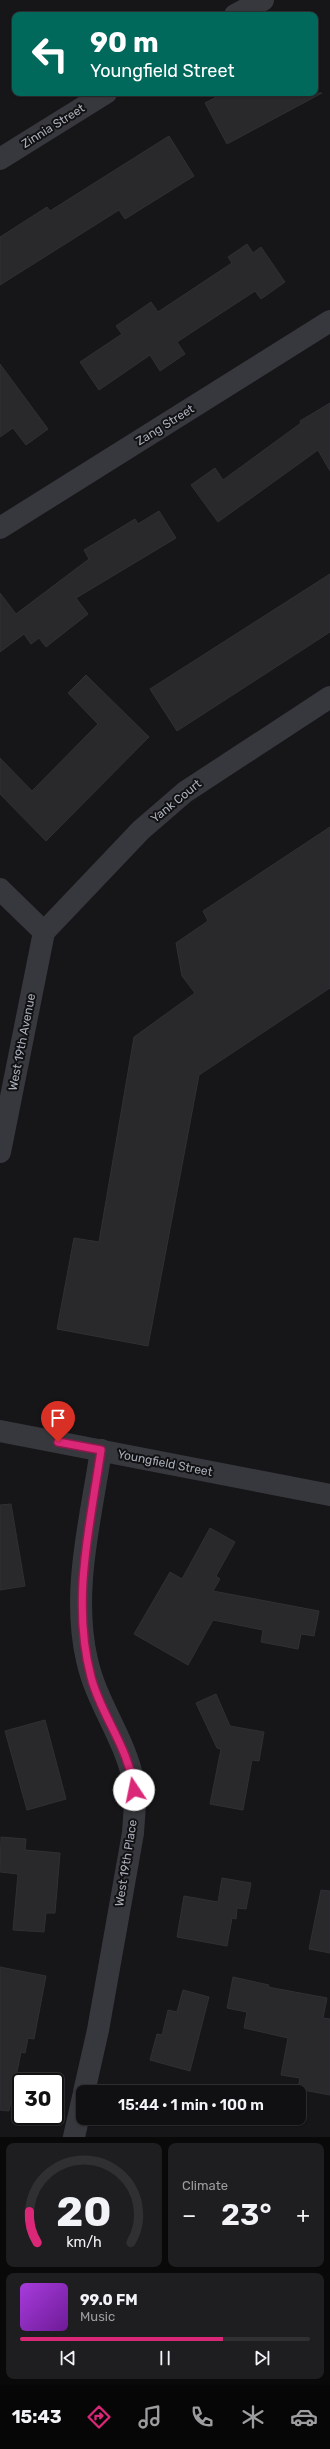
<!DOCTYPE html>
<html lang="en">
<head>
<meta charset="utf-8">
<style>
	body { margin:0; font-family:Rubik,sans-serif; background:#1e1e20; color:#f1f3f6; height:100vh; display:flex; flex-direction:column; font-size:15px; white-space:nowrap }
	* { box-sizing:border-box; margin:0 }
	p { font-size:13px; color:#9c9d9f }
	.icon { flex:none; width:22px; height:22px; fill:none; stroke:currentColor; stroke-width:2; stroke-linecap:round; stroke-linejoin:round }
	.map { position:relative; height:2137px; overflow:hidden }
	.sheet { display:flex; flex-direction:column; gap:6px; padding:6px; background:#09090a; flex:1 }
	.sheet>* { flex:none }
	.guide { position:absolute; left:12px; top:12px; width:306px; height:84px; border-radius:8px; box-shadow:0 1px 3px #0004,0 0 0 1px #303032; background:#00695c; color:#fff; overflow:hidden }
	.speed { position:absolute; left:12px; top:2073px; display:flex; gap:8px; font-size:20px; font-weight:700; text-align:center }
	.speed>* { display:grid; place-content:center; width:52px; height:52px; border-radius:50%; background:#101012; box-shadow:0 1px 3px #0004,0 0 0 1px #303032; line-height:1 }
	.speed .limit { border:2px solid #111; border-radius:6px; background:#fff; color:#111 }
	.pin { position:absolute; display:grid; place-items:center; width:34px; height:34px; color:#fff; margin:-41px -17px; border-radius:50% 50% 50% 0; rotate:-45deg; box-shadow:0 0 4px #0007 }
	.pin .icon { rotate:45deg }
	.me { position:absolute; width:44px; margin:-22px; rotate:349deg; stroke-linejoin:round; filter:drop-shadow(0 0 3px #0008) }
	.turn { display:flex; align-items:center; gap:14px; height:84px; padding:0 12px; font-size:18px }
	.turn .icon { width:52px; height:52px; stroke-width:2.5 }
	.turn b { display:block; font-size:28px; line-height:34px }
	.big { font-size:30px; font-weight:600; line-height:1.1 }
	.sheet .tile { flex:1; display:flex; flex-direction:column; justify-content:center; gap:6px; min-width:0; padding:0 14px; border-radius:8px; background:#1e1e20 }
	.sheet .dial { align-items:center; gap:0 }
	.dial svg { height:104px; overflow:visible; fill:none; stroke:#303032; stroke-width:7; stroke-linecap:round; text-anchor:middle }
	.dial text { fill:#f1f3f6; stroke:none }
	.song { display:flex; align-items:center; gap:12px }
	.cover { width:48px; height:48px; border-radius:6px; background:linear-gradient(135deg,hsl(280 70% 55%),hsl(280 70% 35%)) }
	.played { height:4px; border-radius:2px; background:linear-gradient(90deg,#db2777 70%,#303032 70%) }
	.keys { display:flex; justify-content:space-around; direction:ltr }
	.heat { display:flex; justify-content:space-between; align-items:center; font-size:22px; direction:ltr }
	.sheet .tiles { flex:1; display:grid; gap:6px; grid-template-columns:1fr 1fr }
	.tile:last-child { grid-column:span 2 }
	.trip { position:absolute; left:76px; top:2085px; width:230px; height:40px; border-radius:8px; background:#101012; box-shadow:0 1px 3px #0004,0 0 0 1px #303032; font-weight:600; line-height:40px; text-align:center }
	.menu { display:flex; height:64px; justify-content:space-around; align-items:center; background:#060607; color:#9c9d9f }
	.menu .icon { width:28px; height:28px }
	.menu .on { color:#db2777 }
	.menu b { font-size:18px; color:#f1f3f6 }
	.map>svg:first-child { display:block }
</style>
</head>
<body>
<div class="map">
<svg width="330" height="2137" viewBox="0 0 330 2137">
	<rect width="100%" height="100%" fill="#161618"/>
	<g fill="#29292c" stroke="#303034">
		<polygon points="224,93 322,93 227,144 205,103"/>
		<polygon points="169,136 194,176 125,219 119,210 0,285 0,237 47,207 50,211"/>
		<polygon points="247,244 253,253 261,247 285,282 261,299 255,291 177,342 185,354 160,371 150,355 99,390 80,362 122,334 116,326 151,302 158,312 232,263 228,257"/>
		<polygon points="0,364 48,429 26,445 13,428 0,437"/>
		<polygon points="330,403 330,471 318,450 218,522 191,485 215,468 223,480 301,423 300,421"/>
		<polygon points="159,511 176,538 76,598 88,614 46,647 39,638 31,644 24,634 0,652 0,593 16,614 89,559 84,550 135,519 138,524"/>
		<polygon points="330,574 330,632 177,731 150,689"/>
		<polygon points="86,675 149,737 46,841 0,794 0,758 32,791 98,724 68,693"/>
		<polygon points="330,827 330,988 199,1075 148,1346 57,1329 74,1238 99,1242 134,1037 195,993 182,976 176,943 208,921 203,911"/>
		<polygon points="11,1504 25,1586 0,1590 0,1505"/>
		<polygon points="210,1528 235,1542 216,1576 220,1579 213,1591 319,1611 314,1636 301,1634 298,1649 261,1642 263,1630 213,1620 188,1665 134,1634 170,1572 182,1579"/>
		<polygon points="216,1694 230,1726 264,1732 259,1761 252,1760 243,1810 210,1804 221,1749 217,1748 196,1703"/>
		<polygon points="45,1720 66,1799 27,1810 5,1731"/>
		<polygon points="1,1837 26,1839 25,1850 60,1853 55,1913 46,1913 44,1932 13,1930 18,1874 0,1872"/>
		<polygon points="222,1878 251,1883 246,1909 237,1908 236,1919 232,1918 227,1946 177,1937 184,1896 218,1902"/>
		<polygon points="321,1890 330,1891 330,1953 309,1949"/>
		<polygon points="0,1967 46,1976 34,2039 28,2038 25,2053 21,2052 9,2111 0,2110"/>
		<polygon points="233,1977 269,1985 268,1987 327,1998 323,2018 330,2019 330,2095 298,2089 300,2078 281,2075 288,2038 244,2028 247,2012 227,2008"/>
		<polygon points="183,1990 209,1997 190,2071 150,2060 157,2034 162,2035 168,2010 177,2012"/>
	</g>
	<g fill="none" stroke-linecap="round" stroke-linejoin="round">
		<g stroke="#37383d" stroke-width="22">
			<polyline points="235,15 263,0"/>
			<polyline points="0,159 106,93"/>
			<polyline points="0,528 330,321"/>
			<polyline points="0,889 44,932"/>
			<polyline points="44,932 141,830 185,792 330,697"/>
			<polyline points="0,1152 44,932"/>
			<polyline points="0,1431 330,1495"/>
			<path d="M84,2092L98,2030L133,1833C134,1815 137,1796 133,1779C124,1737 96,1702 87,1660C71,1591 91,1519 101,1450"/>
			<polyline points="74,2137 83,2097"/>
		</g>
	</g>
	<g fill="none" stroke-linecap="round" stroke-linejoin="round">
		<defs>
			<path id="route" d="M58,1442L101,1450C90,1526 71,1601 91,1677C101,1716 129,1747 134,1790"/>
		</defs>
		<use href="#route" stroke="#8e194d" stroke-width="10"/>
		<use href="#route" stroke="#db2777" stroke-width="7"/>
	</g>
	<g text-anchor="middle" dominant-baseline="central" stroke-width="4" stroke-linejoin="round" paint-order="stroke">
		<g font-size="12" fill="#a8adb8" stroke="#111113">
			<text transform="translate(53 126) rotate(-32)">Zinnia Street</text>
			<text transform="translate(165 425) rotate(-32)">Zang Street</text>
			<text transform="translate(176 801) rotate(-39)">Yank Court</text>
			<text transform="translate(22 1042) rotate(-79)">West 19th Avenue</text>
			<text transform="translate(165 1463) rotate(11)">Youngfield Street</text>
			<text transform="translate(126 1863) rotate(-81)">West 19th Place</text>
		</g>
	</g>
</svg>
<div class="speed"><div class="limit">30</div></div>
<div class="pin" style="left:58px;top:1442px;background:#d93025"><svg class="icon" aria-label="arrive" viewBox="0 0 24 24"><path d="M6 21V4h12l-3 4 3 4H6"/></svg></div>
<svg class="me" style="left:134px;top:1790px" viewBox="-20 -20 40 40"><circle r="19" fill="#fff"/><path d="M0-13L10 11 0 6-10 11z" fill="#db2777"/></svg>
<div class="trip">15:44 · 1 min · 100 m</div>
<div class="guide">
<div class="turn"><svg class="icon" aria-label="left" viewBox="0 0 24 24"><path d="M17 20v-9H6M10 6l-5 5 5 5"/></svg><div><b>90 m</b>Youngfield Street</div></div>
</div>
</div>
<section class="sheet">
<div class="tiles">
<div class="tile dial"><svg viewBox="0 0 100 80">
<path d="M14 69A42 42 0 1 1 86 69"/>
<path d="M14 69A42 42 0 0 1 8 45" stroke="#db2777"/>
<text x="50" y="56" font-size="32" font-weight="700">20</text>
<text x="50" y="72" font-size="11">km/h</text>
</svg></div>
<div class="tile"><p>Climate</p>
<div class="heat"><a>−</a><b class="big">23°</b><a>+</a></div>
</div>
<div class="tile">
<div class="song"><i class="cover"></i><div><b>99.0 FM</b><p>Music</p></div></div>
<div class="played"></div>
<div class="keys"><svg class="icon" aria-label="previous" viewBox="0 0 24 24"><path d="M18 5L8 12l10 7zM5 5v14"/></svg><svg class="icon" aria-label="pause" viewBox="0 0 24 24"><path d="M8 5v14M16 5v14"/></svg><svg class="icon" aria-label="next" viewBox="0 0 24 24"><path d="M6 5l10 7-10 7zM19 5v14"/></svg></div>
</div>
</div>
</section>
<nav class="menu">
<b>15:43</b>
<svg class="icon on" aria-label="directions" viewBox="0 0 24 24"><path d="M12 3l9 9-9 9-9-9zM9 14v-3h6M13 9l2 2-2 2"/></svg>
<svg class="icon" aria-label="music" viewBox="0 0 24 24"><path d="M9 18V5l10-2v13"/><circle cx="6" cy="18" r="3"/><circle cx="16" cy="16" r="3"/></svg>
<svg class="icon" aria-label="phone" viewBox="0 0 24 24"><path d="M5 4h4l2 5-3 2q2 4 5 5l2-3 5 2v4C11 20 4 13 5 4z"/></svg>
<svg class="icon" aria-label="climate" viewBox="0 0 24 24"><path d="M12 3v18M4 7l16 10M4 17L20 7"/></svg>
<svg class="icon" aria-label="car" viewBox="0 0 24 24"><path d="M5 17H2v-5l4-1 3-4h7l3 4 3 1v5h-3M9 17h6M6 11h13"/><circle cx="7" cy="17" r="2"/><circle cx="17" cy="17" r="2"/></svg>
</nav>
</body>
</html>
